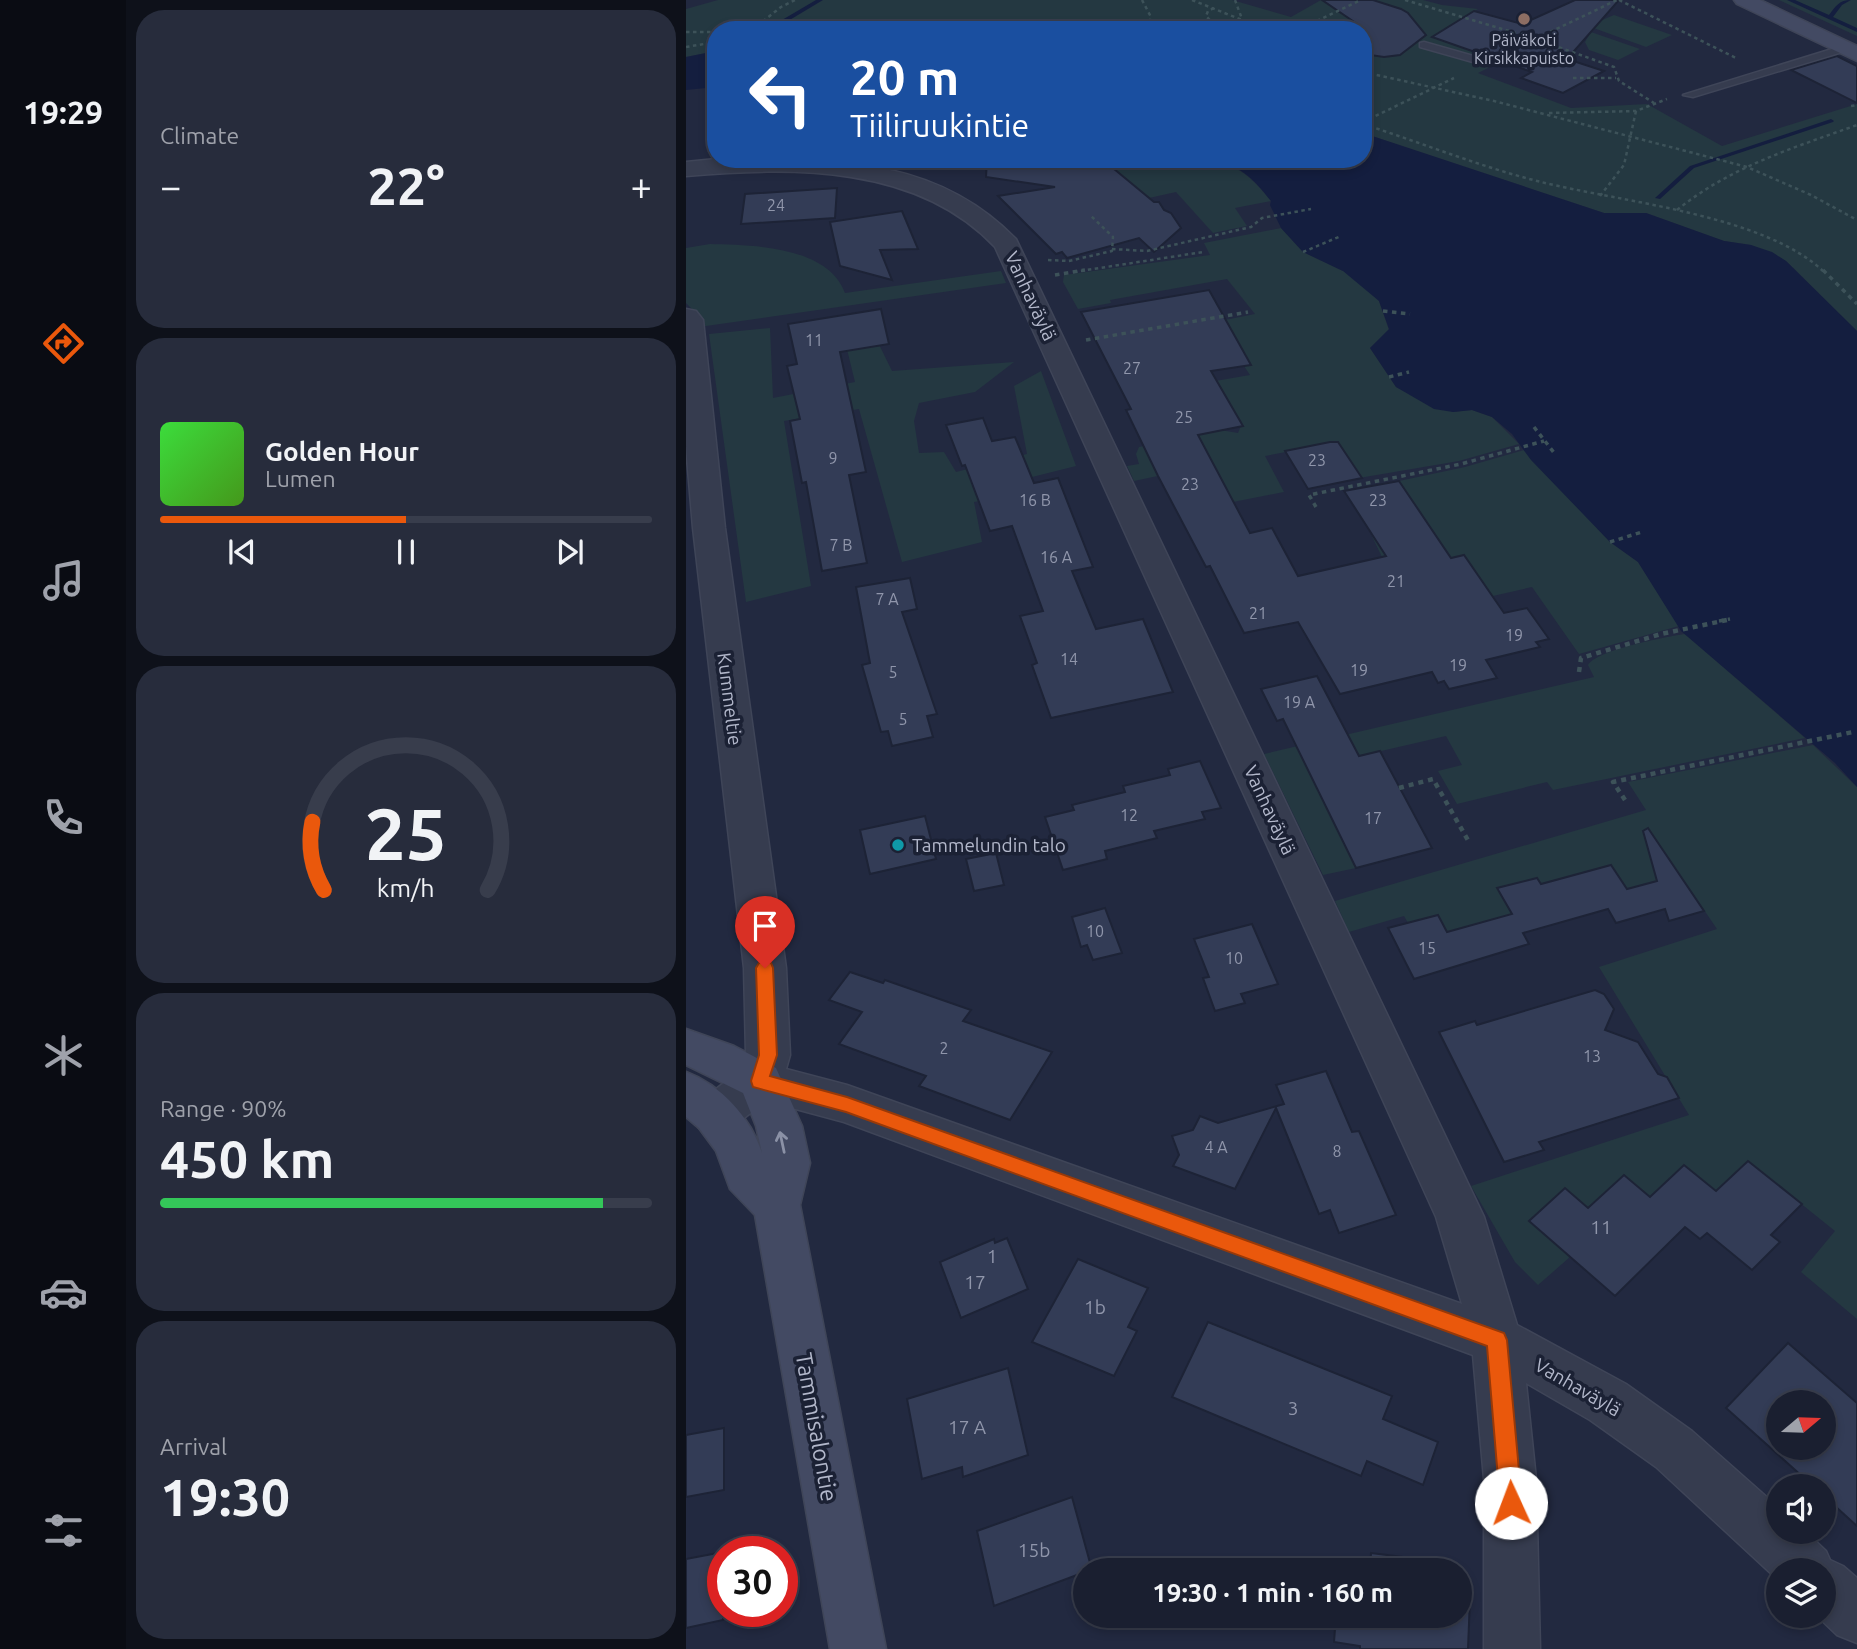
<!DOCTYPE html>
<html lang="en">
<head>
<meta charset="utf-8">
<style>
	body { margin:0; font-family:Ubuntu,sans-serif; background:#272c3c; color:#f1f3f6; height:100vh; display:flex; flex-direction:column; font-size:26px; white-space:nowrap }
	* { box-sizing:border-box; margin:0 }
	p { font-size:23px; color:#9fa2ab }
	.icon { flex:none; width:38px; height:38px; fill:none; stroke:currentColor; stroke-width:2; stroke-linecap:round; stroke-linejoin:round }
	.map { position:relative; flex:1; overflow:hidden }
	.sheet { display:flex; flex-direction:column; gap:10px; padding:10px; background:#0e111a; width:560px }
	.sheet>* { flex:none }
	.hud { position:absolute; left:21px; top:21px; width:665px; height:147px; border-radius:28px; box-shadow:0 4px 10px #0003,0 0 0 2px #383d4c; background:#1a4fa0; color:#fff; overflow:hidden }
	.needle { width:46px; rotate:71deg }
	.controls { position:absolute; left:1080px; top:1390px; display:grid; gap:14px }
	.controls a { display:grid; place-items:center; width:70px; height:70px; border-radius:50%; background:#1a1f30; box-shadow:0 4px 10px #0003,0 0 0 2px #383d4c; font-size:35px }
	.speed { position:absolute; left:21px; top:1536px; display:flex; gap:14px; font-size:35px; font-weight:700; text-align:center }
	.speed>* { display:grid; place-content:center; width:91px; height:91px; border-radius:50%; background:#1a1f30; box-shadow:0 4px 10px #0003,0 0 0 2px #383d4c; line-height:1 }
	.speed .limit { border:10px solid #d22; background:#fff; color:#111 }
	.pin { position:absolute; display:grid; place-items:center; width:60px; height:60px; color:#fff; margin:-72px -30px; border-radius:50% 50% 50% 0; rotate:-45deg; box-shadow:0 0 7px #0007 }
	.pin .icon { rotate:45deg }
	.me { position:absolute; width:77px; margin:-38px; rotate:358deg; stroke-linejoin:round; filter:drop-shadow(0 0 5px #0008) }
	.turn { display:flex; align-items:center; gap:24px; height:147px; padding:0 28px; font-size:32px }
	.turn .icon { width:91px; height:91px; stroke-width:2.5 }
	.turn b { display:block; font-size:49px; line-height:60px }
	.big { font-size:52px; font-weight:700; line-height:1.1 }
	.sheet .card { flex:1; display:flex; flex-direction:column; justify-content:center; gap:10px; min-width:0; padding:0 24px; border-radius:28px; background:#272c3c }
	.sheet .dial { align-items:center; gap:0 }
	.dial svg { height:182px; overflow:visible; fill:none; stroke:#383d4c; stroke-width:7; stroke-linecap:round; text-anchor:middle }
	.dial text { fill:#f1f3f6; stroke:none }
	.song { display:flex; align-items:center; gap:21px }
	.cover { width:84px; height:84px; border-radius:10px; background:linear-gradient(135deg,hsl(120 70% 55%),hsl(100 70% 35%)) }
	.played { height:7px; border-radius:4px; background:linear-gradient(90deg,#ea580c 50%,#383d4c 50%) }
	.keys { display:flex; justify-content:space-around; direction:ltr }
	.heat { display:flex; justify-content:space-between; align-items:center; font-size:38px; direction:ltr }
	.charge { height:10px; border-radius:5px; background:linear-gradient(90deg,#34c759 90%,#383d4c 0) }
	.trip { position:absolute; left:387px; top:1558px; width:399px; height:70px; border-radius:35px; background:#1a1f30; box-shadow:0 4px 10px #0003,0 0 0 2px #383d4c; font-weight:700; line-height:70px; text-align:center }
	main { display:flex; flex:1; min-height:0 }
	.tabs { display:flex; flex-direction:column; width:126px; justify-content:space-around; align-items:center; background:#0a0c13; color:#9fa2ab }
	.tabs .icon { width:49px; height:49px }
	.tabs .selected { color:#ea580c }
	.tabs b { font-size:32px; color:#f1f3f6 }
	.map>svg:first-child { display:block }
</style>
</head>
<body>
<main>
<nav class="tabs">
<b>19:29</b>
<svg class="icon selected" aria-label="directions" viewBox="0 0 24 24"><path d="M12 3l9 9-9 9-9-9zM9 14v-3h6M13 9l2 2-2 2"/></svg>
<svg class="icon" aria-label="music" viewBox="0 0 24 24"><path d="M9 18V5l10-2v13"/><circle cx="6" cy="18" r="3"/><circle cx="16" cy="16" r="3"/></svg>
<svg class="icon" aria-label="phone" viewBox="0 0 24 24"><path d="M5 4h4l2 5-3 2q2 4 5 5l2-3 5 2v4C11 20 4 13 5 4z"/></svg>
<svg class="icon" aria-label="climate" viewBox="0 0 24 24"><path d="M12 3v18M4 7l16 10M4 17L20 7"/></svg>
<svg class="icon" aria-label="car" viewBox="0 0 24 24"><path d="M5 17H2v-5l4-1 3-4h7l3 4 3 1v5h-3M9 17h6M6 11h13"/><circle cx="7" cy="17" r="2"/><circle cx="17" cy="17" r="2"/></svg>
<svg class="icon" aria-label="filters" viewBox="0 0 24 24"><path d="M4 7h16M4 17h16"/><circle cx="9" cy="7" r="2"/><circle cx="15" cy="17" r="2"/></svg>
</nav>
<section class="sheet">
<div class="card"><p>Climate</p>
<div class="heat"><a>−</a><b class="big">22°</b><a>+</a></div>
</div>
<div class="card">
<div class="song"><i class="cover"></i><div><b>Golden Hour</b><p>Lumen</p></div></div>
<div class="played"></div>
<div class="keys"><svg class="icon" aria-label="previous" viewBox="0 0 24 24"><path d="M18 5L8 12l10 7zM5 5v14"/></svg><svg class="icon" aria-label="pause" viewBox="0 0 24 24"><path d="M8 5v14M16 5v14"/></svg><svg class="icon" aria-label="next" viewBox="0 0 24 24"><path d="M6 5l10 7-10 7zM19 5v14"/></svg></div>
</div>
<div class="card dial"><svg viewBox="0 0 100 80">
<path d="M14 69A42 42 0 1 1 86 69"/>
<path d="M14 69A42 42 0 0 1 9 39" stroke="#ea580c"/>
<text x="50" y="56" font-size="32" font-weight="700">25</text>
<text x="50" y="72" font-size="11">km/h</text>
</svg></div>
<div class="card"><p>Range · 90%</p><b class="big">450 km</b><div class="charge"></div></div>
<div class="card"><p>Arrival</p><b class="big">19:30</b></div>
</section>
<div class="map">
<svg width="1171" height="1649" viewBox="0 0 1171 1649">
	<rect width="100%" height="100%" fill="#222940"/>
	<g fill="#243841">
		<polygon points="32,0 546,0 605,17 635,0 737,0 756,5 792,9 783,14 860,39 792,73 885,108 961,104 1036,146 1171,104 1171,331 1100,261 1065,245 1038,241 960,213 918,213 677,133 677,30 30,30 30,51 0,57 0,9"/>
		<polygon points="1093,0 1171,0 1171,36"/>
		<polygon points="928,15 986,35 960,47 902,26"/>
		<polygon points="905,32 954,49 932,60 903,50 899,42"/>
		<path d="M464,159C522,159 546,151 585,201L549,208L561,226L527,233L490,192L463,198L376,188Z"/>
		<polygon points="595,228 617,252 657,271 666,266 693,301 703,330 684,348 710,387 767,412 786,410 806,417 833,444 773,461 667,479 659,452 652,442 579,456 598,492 547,502 519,466 448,481 441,466 453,464 450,454 453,447 534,430 552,433 556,423 546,407 525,411 483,389 564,375 558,366 565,364 555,348 413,345 569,314 541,279 424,300 425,303 392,309 377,282 378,275 524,255 518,243"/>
		<path d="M24,244C66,245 142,246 159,293L315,271L320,283L13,327L7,310L0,303V248Z"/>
		<polygon points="180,318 206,371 328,362 289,392 233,403 228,421 233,453 258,452 270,472 341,454 328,386 355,371 390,466 338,479 344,493 288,502 296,542 216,562 173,409 98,421 125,586 60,602 23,334 84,328 87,398 169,382 154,321"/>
		<polygon points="838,450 924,542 952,562 993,626 893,654 846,587 798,598 696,557 683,530 737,517 730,506 725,507 713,481 779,467"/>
		<path d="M999,634L1119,738L867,790L861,782L771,804L752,771L776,765L760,736L622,768L670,868L637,875L578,754L908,677L902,665C911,650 979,637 999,634Z"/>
		<polygon points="1127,745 1171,787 1171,1319 1115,1272 1149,1231 1062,1161 1030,1191 998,1165 964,1197 938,1175 902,1208 879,1189 843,1220 884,1257 852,1285 829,1262 785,1186 1003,1115 913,967 1031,929 994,875 941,889 855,884 851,878 812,888 826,914 761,932 752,915 722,923 718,916 663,932 649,901 960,810 942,782"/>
	</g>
	<g fill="#141e3f">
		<polygon points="30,51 30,87 0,90 0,57"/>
		<path d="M677,133L918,213H960L1038,241L1065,245L1086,252L1100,261L1171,331V787L1149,763L995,631L952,562L924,542L845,460L826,434L806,417L786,410L767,412L748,409L710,387L684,348L703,329L693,301L657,271L617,252L595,228L584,205L585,201C566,177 555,166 525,159H677Z"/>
	</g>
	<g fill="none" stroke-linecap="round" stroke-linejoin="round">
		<g fill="#141e3f" fill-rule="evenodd">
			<polygon points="130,0 137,0 87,30 79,30"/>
			<path d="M1101,0H1109L1143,15C1150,6 1153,0 1165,0L1156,5L1147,17L1171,28V32Z"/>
			<polygon points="1145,119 1148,121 1147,122 1008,168 974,199 969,198 1004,166"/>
		</g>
	</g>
	<g fill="#333c56" stroke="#1d2336" stroke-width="2" fill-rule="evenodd">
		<polygon points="636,0 687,0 715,9 722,13 740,35 714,55 698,57 677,54 677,28"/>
		<polygon points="889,0 933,0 881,59 918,71 877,93 835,78 846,72 746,37 788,11 836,24"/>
		<polygon points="1151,56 1171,66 1171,103 1105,70"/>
		<polygon points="301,159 416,159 468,202 473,202 478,210 485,213 495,228 468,252 453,238 381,258 376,252 370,254 312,196 369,187 300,177"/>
		<polygon points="151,188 149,218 55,224 59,194"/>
		<polygon points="216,211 232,249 194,250 206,280 154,266 144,222"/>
		<polygon points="523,290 565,365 525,371 557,426 512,435 564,533 586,528 612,576 700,556 658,491 713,481 765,558 778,555 818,613 841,608 863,639 850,642 854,647 800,660 811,678 763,689 758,681 752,683 746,672 654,694 612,622 558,633 524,566 520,567 472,476 440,410 445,409 395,312"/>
		<polygon points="195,309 203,344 154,352 180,472 163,475 181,563 136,571 120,482 116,483 104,421 114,419 101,366 111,364 102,324"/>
		<polygon points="297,418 306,441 329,437 348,483 372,478 407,567 386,571 410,629 457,619 487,692 365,718 346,665 351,663 334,616 357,611 326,526 304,531 279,465 276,466 260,425"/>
		<polygon points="644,442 652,442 676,478 622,489 599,451"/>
		<polygon points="224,578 231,609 216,612 251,714 241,716 247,737 206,746 202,731 195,732 176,665 184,663 170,587"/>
		<polygon points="631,676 673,756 694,751 746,848 670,868 597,719 591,721 575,689"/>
		<polygon points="514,761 535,808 516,812 519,819 468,831 471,838 419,851 421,859 377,870 359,817 388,810 386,805 439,792 437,786 484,775 482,769"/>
		<polygon points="239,816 250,859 184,874 174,830"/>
		<polygon points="962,828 1018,911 983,921 979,909 930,923 922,909 837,933 843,944 728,979 702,928 752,915 761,932 826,914 811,888 851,878 855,884 925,865 941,889 971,881 957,831"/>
		<polygon points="310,853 318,885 288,891 280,859"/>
		<polygon points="419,908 436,953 407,960 401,945 395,947 386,917"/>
		<polygon points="566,924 592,984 555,994 559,1003 529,1011 517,978 523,977 508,939"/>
		<polygon points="164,972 197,983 199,980 285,1010 277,1021 366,1052 324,1120 233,1086 240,1076 153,1044 176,1012 143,1000"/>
		<polygon points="909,990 918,994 928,1009 919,1030 952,1042 972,1074 981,1077 993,1098 853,1142 858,1150 818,1162 753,1032 789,1021 791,1025"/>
		<polygon points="640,1071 666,1132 673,1131 710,1215 653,1233 644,1210 633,1214 590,1108 549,1189 487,1166 493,1155 486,1136 507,1130 514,1116 532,1123 598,1104 590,1085"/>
		<polygon points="1062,1161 1116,1204 1085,1235 1094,1242 1066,1270 1021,1233 1014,1239 999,1227 929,1296 843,1221 879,1188 902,1208 938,1175 964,1197 998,1165 1030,1191"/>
		<polygon points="321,1238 342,1289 275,1318 254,1262 308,1239 309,1243"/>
		<polygon points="392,1259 462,1288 442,1327 451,1331 428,1376 346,1342"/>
		<polygon points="522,1322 706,1396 697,1419 752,1442 737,1485 681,1461 675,1476 486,1397"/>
		<path d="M1102,1343L1171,1403V1526L1138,1496V1486H1127L1040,1408ZM1092,1402H1138V1447H1092Z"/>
		<polygon points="322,1368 342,1455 277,1477 276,1467 236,1479 221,1399"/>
		<polygon points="38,1428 38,1490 0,1497 0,1435"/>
		<polygon points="386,1497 406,1570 399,1570 399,1572 308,1606 291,1531"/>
		<polygon points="37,1552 37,1620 0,1628 0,1559"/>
		<polygon points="685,1553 772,1564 772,1570 654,1570 654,1566 684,1570"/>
		<polygon points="774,1597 784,1598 782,1649 674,1649 674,1646 648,1642 650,1615 774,1615"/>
	</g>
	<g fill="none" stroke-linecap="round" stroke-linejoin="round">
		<defs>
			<g id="lane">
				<polygon points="738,42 805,61 806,63 801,66 734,47 734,43"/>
				<polygon points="1159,45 1164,48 1163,50 1007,97 997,95"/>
			</g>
			<path id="street" d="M30,159C141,161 245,152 330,239L798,1217L831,1325L940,1384L1006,1431L1092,1507V1531H1119L1140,1551L1144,1560L1157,1566L1171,1578V1643L1151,1635L1130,1615H1138V1570H1092V1580L970,1467L904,1420L840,1383L850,1479L854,1649H798V1479L787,1355L158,1122L80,1101L45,1128L29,1134L13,1128L7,1115L13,1102L55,1070L60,1055L58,968L7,528L0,446V309L10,311L17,320L39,528L100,968L104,1055L100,1069L161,1085L776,1304L750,1217L309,247C231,164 105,167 0,176V162Z"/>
			<g id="secondary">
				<polygon points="1048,0 1074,0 1171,46 1171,61 1051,4"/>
				<path d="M0,1029L48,1046L90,1068L116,1126L124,1163L114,1205L200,1649H144L69,1215L44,1189L30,1151L13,1128L0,1117V1072C35,1085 65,1118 76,1153L70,1126L57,1093L0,1065Z"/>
			</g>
		</defs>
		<use href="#lane" stroke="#3f4558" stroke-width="3"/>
		<use href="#street" stroke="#3f4558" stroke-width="3"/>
		<use href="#secondary" stroke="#3f4558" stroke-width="3"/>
		<g stroke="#3d5259" stroke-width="2.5" stroke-dasharray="3.5 3.5" stroke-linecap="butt">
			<polyline points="456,0 465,17 462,30"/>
			<polyline points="506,0 581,30"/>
			<polyline points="549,0 556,19"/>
			<polyline points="719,0 850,39 928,67 933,81 968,103"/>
			<polyline points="933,0 1050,58"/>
			<polyline points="528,8 522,11 520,16 533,30"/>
			<polyline points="464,24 523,20"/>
			<polyline points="66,30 95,7 109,0"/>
			<polyline points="612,30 675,0"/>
			<polyline points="0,32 30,32"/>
			<polyline points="0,47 30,42"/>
			<polyline points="820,53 931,0"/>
			<polyline points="677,72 808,101 1061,167 1125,195 1171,220"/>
			<polyline points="887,78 930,78"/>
			<polyline points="1165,106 1171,105"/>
			<polyline points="863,113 950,111 981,99"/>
			<polyline points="677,122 768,78"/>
			<path d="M677,124C736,143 795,167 855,182C935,202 1079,215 1138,272"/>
			<polyline points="914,196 938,165 950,111"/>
			<path d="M991,210C1044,167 1107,148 1171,125"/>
			<polyline points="426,249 461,251 565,227 576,218 625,209"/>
			<polyline points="617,252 655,236"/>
			<polyline points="362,260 383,261 426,251 427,237 404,215"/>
			<polyline points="388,272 517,252"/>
		</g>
		<g stroke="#3d5259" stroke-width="3.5" stroke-dasharray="4.5 4.5" stroke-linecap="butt">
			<polyline points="1137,270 1171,304"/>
			<polyline points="369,275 399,270"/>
			<polyline points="697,311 724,314"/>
			<polyline points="400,340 562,312"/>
			<polyline points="703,377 723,372"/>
			<polyline points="848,427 869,454"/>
			<polyline points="630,507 623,495 775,464 858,441"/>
			<polyline points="924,542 956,532"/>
			<polyline points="1033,621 1044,619"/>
		</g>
		<g stroke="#3d5259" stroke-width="4.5" stroke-dasharray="5 5" stroke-linecap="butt">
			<polyline points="893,672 895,658 975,634 1041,620"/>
			<polyline points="713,788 747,779 783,842"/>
			<polyline points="939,800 927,782 1167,732"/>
		</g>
		<use href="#lane" fill="#363c4f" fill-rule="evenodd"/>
		<use href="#street" fill="#363c4f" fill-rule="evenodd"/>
		<use href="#secondary" fill="#434a63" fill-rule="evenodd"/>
	</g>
	<defs><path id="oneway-shaft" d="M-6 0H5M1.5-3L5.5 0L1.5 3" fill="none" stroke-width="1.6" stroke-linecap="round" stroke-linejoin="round" transform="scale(1.75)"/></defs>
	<use stroke="#8b91a6" href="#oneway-shaft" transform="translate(96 1142) rotate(-102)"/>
	<polygon fill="#ea580c" stroke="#983908" stroke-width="2" points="79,961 85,963 87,968 91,1055 84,1076 161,1097 818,1333 821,1340 836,1503 832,1511 825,1514 817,1511 814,1503 801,1346 160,1112 67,1087 65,1081 73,1055 70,968 73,963"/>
	<circle fill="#8d6e63" stroke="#1b2134" stroke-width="2.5" cx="838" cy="19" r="7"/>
	<circle fill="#0f9aa8" stroke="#1b2134" stroke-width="2.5" cx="212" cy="845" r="7"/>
	<g text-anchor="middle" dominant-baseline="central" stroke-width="7" stroke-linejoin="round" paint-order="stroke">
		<g font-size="16" fill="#b2b7ca" stroke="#1b2134">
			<text x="838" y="40">Päiväkoti<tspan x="838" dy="18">Kirsikkapuisto</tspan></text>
		</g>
		<g font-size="16" fill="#9096ab">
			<text x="90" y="205">24</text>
			<text x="128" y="340">11</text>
			<text x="446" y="368">27</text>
			<text x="498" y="417">25</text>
			<text x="147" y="458">9</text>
			<text x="631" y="460">23</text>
			<text x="504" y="484">23</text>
			<text x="349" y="500">16 B</text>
			<text x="692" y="500">23</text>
			<text x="155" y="545">7 B</text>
			<text x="370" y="557">16 A</text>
			<text x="710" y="581">21</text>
			<text x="201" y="599">7 A</text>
			<text x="572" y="613">21</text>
			<text x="828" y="635">19</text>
			<text x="383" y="659">14</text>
			<text x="772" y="665">19</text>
			<text x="673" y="670">19</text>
			<text x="207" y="672">5</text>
			<text x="613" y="702">19 A</text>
			<text x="217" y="719">5</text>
			<text x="443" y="815">12</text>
			<text x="687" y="818">17</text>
			<text x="409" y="931">10</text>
			<text x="741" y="948">15</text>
			<text x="548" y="958">10</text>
			<text x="258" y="1048">2</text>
			<text x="906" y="1056">13</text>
			<text x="530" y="1147">4 A</text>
			<text x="651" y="1151">8</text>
		</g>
		<g font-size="19" fill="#b2b7ca" stroke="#1b2134">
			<text transform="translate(345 296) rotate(65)">Vanhaväylä</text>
			<text transform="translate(44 699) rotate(83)">Kummeltie</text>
			<text transform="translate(584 810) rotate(65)">Vanhaväylä</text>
			<text transform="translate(892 1387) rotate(30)">Vanhaväylä</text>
		</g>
		<g font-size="19" fill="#b2b7ca" stroke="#1b2134" text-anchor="start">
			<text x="226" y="845">Tammelundin talo</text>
		</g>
		<g font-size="19" fill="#9096ab">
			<text x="915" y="1227">11</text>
			<text x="306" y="1256">1</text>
			<text x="289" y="1282">17</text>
			<text x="409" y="1307">1b</text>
			<text x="607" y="1408">3</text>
			<text x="281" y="1427">17 A</text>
			<text x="348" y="1550">15b</text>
		</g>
		<g font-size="23" fill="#b2b7ca" stroke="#1b2134">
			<text transform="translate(131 1427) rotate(80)">Tammisalontie</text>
		</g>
	</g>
</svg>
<div class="controls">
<a><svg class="needle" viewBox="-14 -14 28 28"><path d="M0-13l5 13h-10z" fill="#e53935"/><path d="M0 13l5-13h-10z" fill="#9fa2ab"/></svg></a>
<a><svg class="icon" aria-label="sound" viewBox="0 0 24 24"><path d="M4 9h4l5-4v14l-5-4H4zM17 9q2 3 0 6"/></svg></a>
<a><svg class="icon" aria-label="layers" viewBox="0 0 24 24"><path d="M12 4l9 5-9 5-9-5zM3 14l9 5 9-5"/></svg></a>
</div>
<div class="speed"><div class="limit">30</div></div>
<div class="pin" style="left:79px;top:968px;background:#d93025"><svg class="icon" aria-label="arrive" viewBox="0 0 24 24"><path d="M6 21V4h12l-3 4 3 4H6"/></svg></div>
<svg class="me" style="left:825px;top:1503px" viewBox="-20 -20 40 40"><circle r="19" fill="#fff"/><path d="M0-13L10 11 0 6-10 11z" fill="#ea580c"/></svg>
<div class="trip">19:30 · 1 min · 160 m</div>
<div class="hud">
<div class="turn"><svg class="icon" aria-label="left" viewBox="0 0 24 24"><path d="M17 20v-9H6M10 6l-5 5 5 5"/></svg><div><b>20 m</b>Tiiliruukintie</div></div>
</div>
</div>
</main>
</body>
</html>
